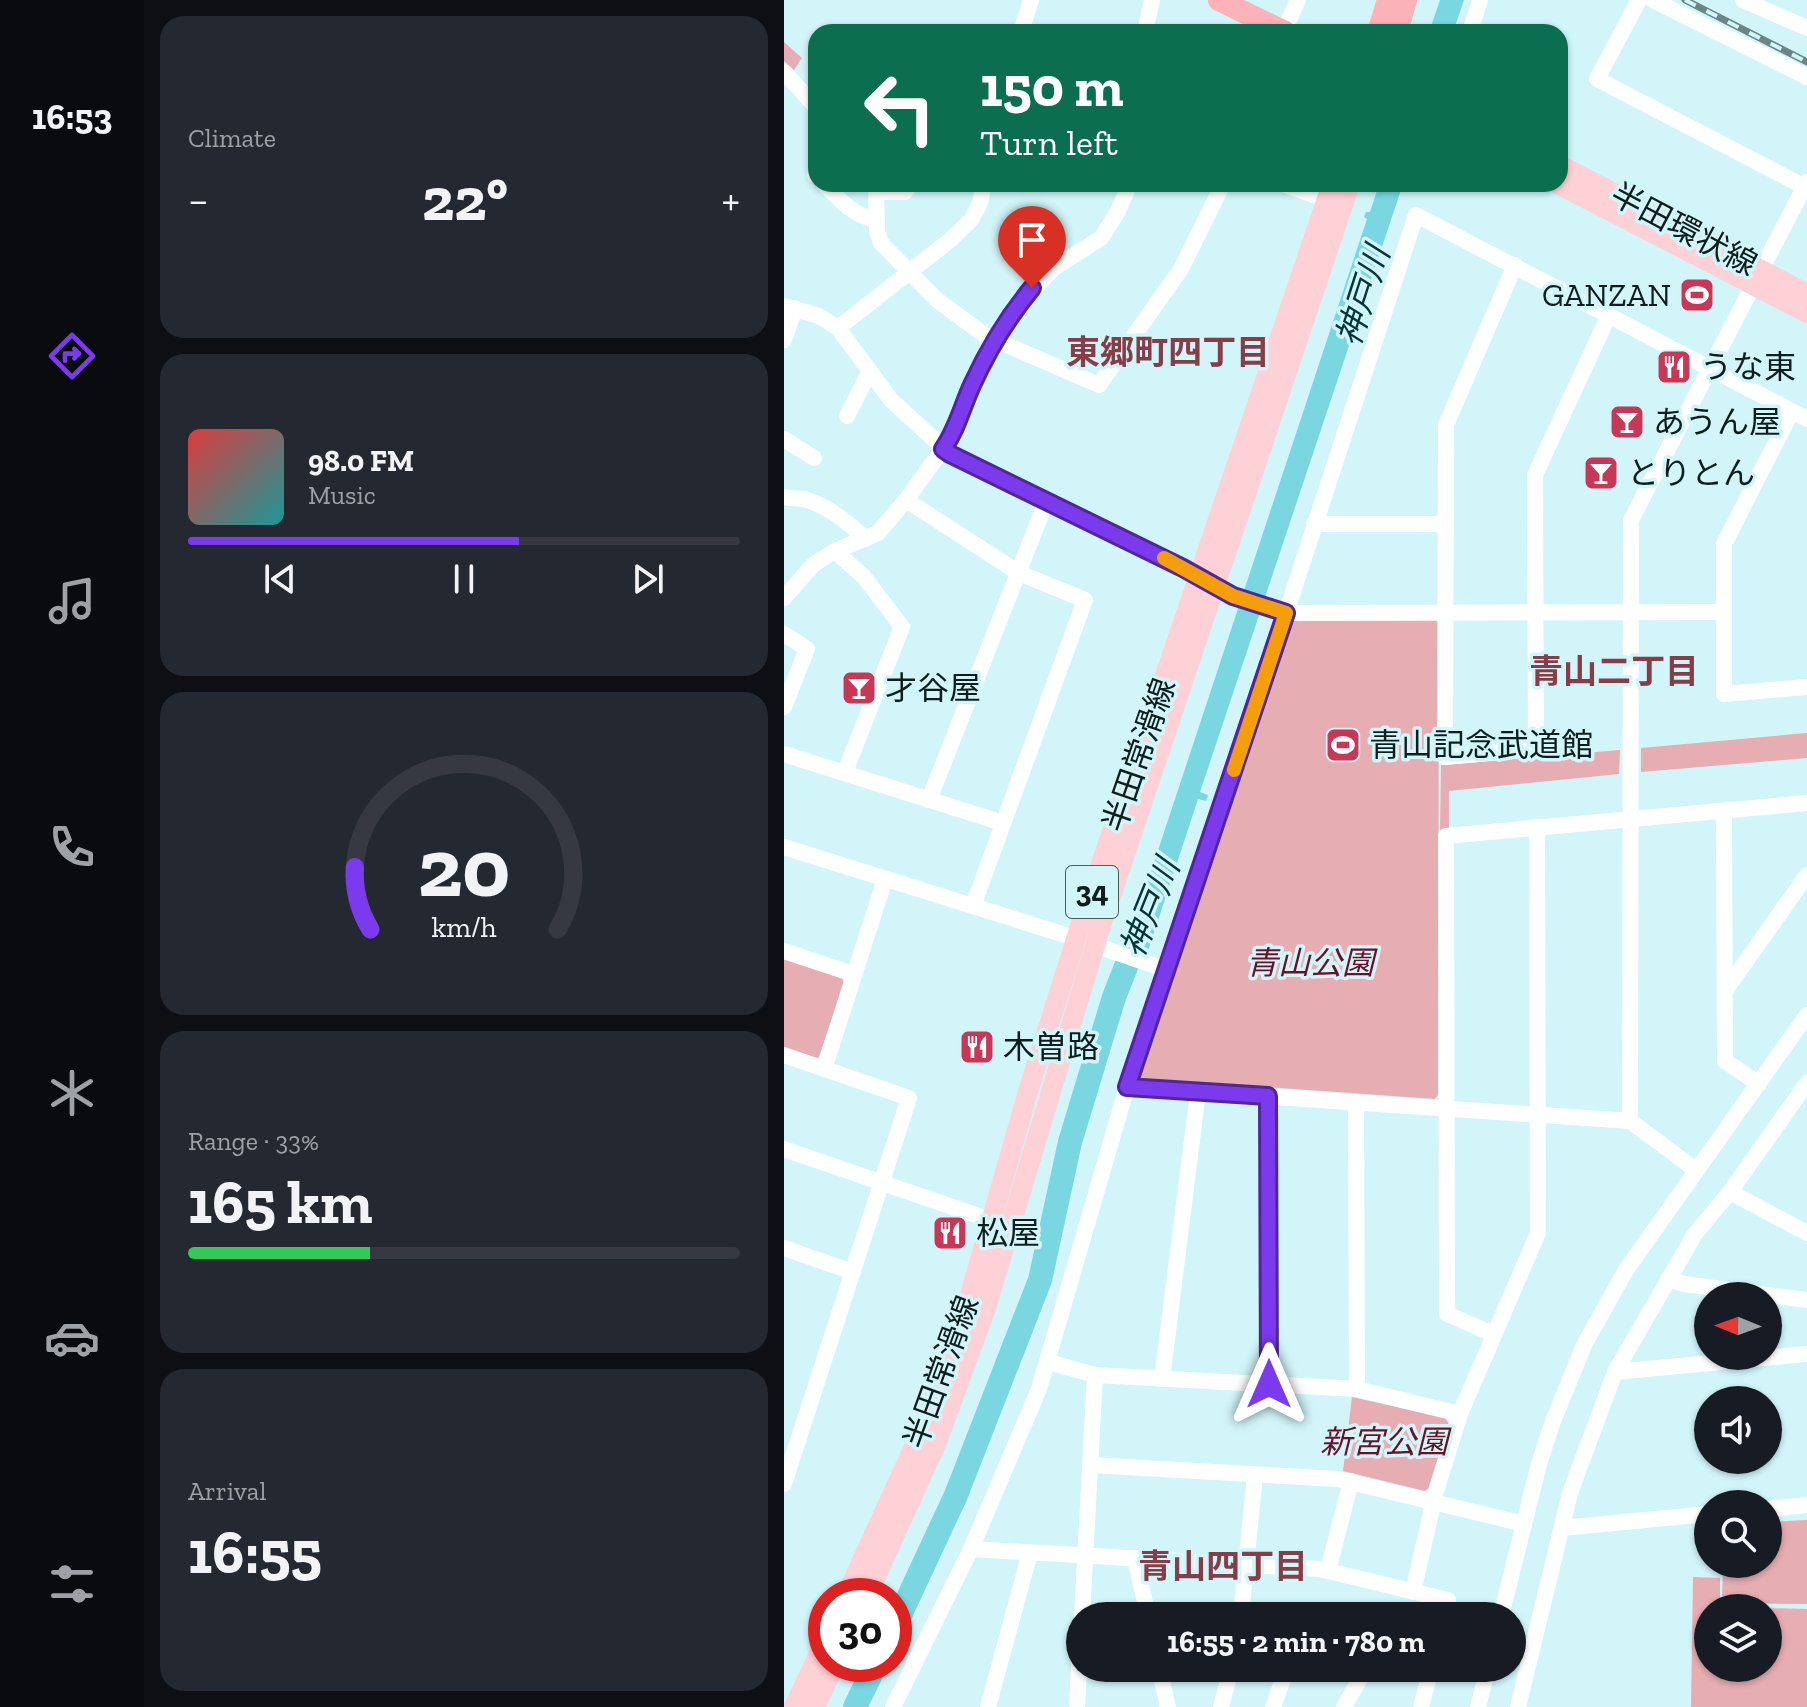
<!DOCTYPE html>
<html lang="en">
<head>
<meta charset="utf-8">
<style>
	body { margin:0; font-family:"Zilla Slab","Noto Sans JP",serif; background:#242831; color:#f1f3f6; height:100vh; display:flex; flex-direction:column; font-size:30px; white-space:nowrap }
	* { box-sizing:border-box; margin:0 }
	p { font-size:26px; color:#9ea1a6 }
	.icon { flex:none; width:44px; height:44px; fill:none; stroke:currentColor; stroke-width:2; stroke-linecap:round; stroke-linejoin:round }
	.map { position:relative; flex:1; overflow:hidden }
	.sheet { display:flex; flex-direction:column; gap:16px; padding:16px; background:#0d0f14; width:640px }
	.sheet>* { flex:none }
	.banner { position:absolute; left:24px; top:24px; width:760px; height:168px; border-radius:24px; box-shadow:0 2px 6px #0004; background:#0b6e4f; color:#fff; overflow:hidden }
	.needle { width:52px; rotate:271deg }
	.tools { position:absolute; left:910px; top:1282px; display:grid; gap:16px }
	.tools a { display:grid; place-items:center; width:88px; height:88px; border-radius:50%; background:#171b24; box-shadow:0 2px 6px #0004; font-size:40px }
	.speed { position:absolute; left:24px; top:1578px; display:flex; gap:16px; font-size:40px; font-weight:700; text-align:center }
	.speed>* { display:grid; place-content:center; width:104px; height:104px; border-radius:50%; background:#171b24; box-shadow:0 2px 6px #0004; line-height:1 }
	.speed .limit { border:12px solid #d22; background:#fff; color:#111 }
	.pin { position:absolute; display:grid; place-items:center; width:68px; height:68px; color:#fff; margin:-82px -34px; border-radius:50% 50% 50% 0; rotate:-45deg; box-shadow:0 0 8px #0007 }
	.pin .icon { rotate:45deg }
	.me { position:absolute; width:88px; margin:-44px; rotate:0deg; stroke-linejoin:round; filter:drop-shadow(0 0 6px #0008) }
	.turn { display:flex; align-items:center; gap:28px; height:168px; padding:0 40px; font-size:36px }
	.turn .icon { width:104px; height:104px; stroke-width:2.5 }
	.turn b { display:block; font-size:56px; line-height:68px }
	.big { font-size:60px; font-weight:800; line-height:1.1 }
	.sheet .card { flex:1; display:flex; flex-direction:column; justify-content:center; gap:12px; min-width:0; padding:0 28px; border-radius:24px; background:#242831 }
	.sheet .dial { align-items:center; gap:0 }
	.dial svg { height:208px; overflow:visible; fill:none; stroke:#363941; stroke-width:7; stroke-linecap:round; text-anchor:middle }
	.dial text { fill:#f1f3f6; stroke:none }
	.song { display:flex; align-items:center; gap:24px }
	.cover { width:96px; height:96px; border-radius:12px; background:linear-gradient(135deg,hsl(0 70% 55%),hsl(180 70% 35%)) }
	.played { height:8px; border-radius:4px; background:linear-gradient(90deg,#7c3aed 60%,#363941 60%) }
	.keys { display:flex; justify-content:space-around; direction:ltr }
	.heat { display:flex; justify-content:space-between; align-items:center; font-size:44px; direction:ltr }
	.charge { height:12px; border-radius:6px; background:linear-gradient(90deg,#34c759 33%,#363941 0) }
	.trip { position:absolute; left:282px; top:1602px; width:460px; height:80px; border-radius:40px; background:#171b24; box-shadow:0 2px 6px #0004; font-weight:800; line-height:80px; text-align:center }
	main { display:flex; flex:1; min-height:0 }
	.dock { display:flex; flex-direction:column; width:144px; justify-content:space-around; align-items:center; background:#090b0e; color:#9ea1a6 }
	.dock .icon { width:56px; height:56px }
	.dock .active { color:#7c3aed }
	.dock b { font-size:36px; color:#f1f3f6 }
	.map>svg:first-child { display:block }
</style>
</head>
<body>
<main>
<nav class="dock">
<b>16:53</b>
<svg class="icon active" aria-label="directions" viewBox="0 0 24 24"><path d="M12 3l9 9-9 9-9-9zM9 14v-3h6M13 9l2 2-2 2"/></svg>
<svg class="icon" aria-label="music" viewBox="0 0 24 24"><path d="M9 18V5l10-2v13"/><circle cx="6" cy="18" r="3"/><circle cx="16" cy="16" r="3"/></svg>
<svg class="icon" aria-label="phone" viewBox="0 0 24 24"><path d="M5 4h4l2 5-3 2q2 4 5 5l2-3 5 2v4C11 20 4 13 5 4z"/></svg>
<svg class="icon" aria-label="climate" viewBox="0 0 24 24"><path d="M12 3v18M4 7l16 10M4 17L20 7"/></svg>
<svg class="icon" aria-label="car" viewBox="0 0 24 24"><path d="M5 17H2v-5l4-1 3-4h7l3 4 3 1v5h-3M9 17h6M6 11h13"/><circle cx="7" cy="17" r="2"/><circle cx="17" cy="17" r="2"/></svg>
<svg class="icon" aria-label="filters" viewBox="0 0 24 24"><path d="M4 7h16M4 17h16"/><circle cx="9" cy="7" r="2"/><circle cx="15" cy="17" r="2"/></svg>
</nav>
<section class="sheet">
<div class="card"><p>Climate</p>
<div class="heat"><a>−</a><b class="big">22°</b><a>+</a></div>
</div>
<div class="card">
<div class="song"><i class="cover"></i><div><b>98.0 FM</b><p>Music</p></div></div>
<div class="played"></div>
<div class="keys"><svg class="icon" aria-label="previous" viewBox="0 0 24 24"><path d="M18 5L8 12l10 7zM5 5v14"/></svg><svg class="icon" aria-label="pause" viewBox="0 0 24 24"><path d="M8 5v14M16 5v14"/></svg><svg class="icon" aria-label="next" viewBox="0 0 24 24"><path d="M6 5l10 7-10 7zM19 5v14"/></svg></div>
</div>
<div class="card dial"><svg viewBox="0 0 100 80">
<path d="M14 69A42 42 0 1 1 86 69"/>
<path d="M14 69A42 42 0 0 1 8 45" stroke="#7c3aed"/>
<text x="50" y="56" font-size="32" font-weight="700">20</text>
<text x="50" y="72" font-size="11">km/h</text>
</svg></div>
<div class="card"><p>Range · 33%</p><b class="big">165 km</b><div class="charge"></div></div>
<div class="card"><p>Arrival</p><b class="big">16:55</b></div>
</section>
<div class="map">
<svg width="1023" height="1707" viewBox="0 0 1023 1707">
	<rect width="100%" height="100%" fill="#d1f5f9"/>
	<g fill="#e6adb2" fill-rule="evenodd">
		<polygon points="0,42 18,58 10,70 0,61"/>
		<polygon points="510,620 652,620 655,624 654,1095 651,1099 355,1078 506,625"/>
		<polygon points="1023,733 1023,758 857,772 857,748"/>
		<polygon points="836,750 835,774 665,791 665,830 656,832 657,765"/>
		<polygon points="0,959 58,978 60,983 35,1057 31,1059 0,1049"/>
		<polygon points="568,1397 661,1418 665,1424 646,1487 641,1491 559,1471"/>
		<polygon points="1023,1520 1023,1604 938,1603 939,1564 984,1564 984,1522"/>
		<path d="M909,1577L936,1578V1607L1023,1609V1707H907ZM924,1608H984V1668H924Z"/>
	</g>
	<g fill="#7ad7e2">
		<polygon points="656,0 680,0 669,32 645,32"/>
		<polygon points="595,184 619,184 416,792 424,795 422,801 414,799 362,957 341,950 583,219 580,217 582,212 586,212"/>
	</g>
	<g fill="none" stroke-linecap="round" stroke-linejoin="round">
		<g stroke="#7ad7e2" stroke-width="24">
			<polyline points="110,1628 172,1495 256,1280 286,1142 330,997 355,934"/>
			<polyline points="71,1707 92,1664"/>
		</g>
		<g stroke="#fff" stroke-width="16">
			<polyline points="855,0 813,79 1023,188"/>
			<polyline points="869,0 1023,77"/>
			<polyline points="959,0 1023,28"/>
			<polyline points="500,31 514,0"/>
			<polyline points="237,32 247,0"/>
			<polyline points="361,32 368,0"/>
			<polyline points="686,32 696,0"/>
			<polyline points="0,72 32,107"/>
			<polyline points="31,175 32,176"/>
			<path d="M40,184C57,201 68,215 93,220"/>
			<polyline points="92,184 93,232 97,243 153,300 202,336 315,385 397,269 439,184"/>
			<polyline points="499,184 543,200"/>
			<polyline points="94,192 121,192 127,184"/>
			<polyline points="731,265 662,425 661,757 752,749 751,475 825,315"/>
			<polyline points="0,306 35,316 54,328 107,400 166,454 399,568 449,596 502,613 940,612"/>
			<polyline points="54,328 165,241 187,220 196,203 200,184"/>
			<polyline points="0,340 11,308"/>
			<polyline points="1008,411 940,544 940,694 1023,687"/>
			<polyline points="63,416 86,371"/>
			<polyline points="0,439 30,458"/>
			<path d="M0,497C7,499 14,498 20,499C42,505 65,523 81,539"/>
			<polyline points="122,500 235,573 301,600 189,906"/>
			<polyline points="530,524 662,524"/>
			<polyline points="51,551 80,577 118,627 61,772"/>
			<polyline points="0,598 30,564 51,551 94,533 122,500 169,435 186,388 211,339 229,311 270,268 317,238 333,213 342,193 343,184"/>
			<polyline points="0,634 23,649 0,707"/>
			<polyline points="0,754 219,823"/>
			<polyline points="145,800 262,502"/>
			<polyline points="940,811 941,1061 975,1084"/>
			<polyline points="0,847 278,934 383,970"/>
			<polyline points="0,951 69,974"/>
			<polyline points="941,991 1023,875"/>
			<polyline points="0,1055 125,1098 0,1484"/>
			<polyline points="40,1069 101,879"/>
			<polyline points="343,1087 846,1121"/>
			<polyline points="484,1096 485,1384"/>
			<polyline points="572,1102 573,1389"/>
			<polyline points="0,1149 218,1224"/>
			<polyline points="912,1170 846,1121 847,520 1023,182"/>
			<polyline points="946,1192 1023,1233"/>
			<polyline points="0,1248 69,1272"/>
			<polyline points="884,1279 900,1284 1023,1300"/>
			<polyline points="709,1334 663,1314 662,836 1023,803"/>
			<polyline points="264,1362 311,1375 573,1389 676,1414"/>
			<polyline points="831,1372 1023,1354"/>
			<polyline points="378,1379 414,1092"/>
			<polyline points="306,1465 554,1479 740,1524"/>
			<polyline points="984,1509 1023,1505"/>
			<polyline points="778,1528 924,1514"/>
			<polyline points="187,1549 536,1569 664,1600 660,1616"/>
			<polyline points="351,1558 364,1616"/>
			<polyline points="544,1571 567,1481"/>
			<polyline points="629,1592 652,1491 676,1414 754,1233 753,827"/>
			<polyline points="298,1616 311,1375"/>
			<polyline points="457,1616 471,1475"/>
			<polyline points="717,1616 755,1464 768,1424 800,1345 842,1270 1023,1015"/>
			<polyline points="375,1668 384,1707"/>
			<polyline points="109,1707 187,1549 255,1389 343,1087 432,828 632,215 1023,419"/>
			<polyline points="204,1707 246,1553"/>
			<polyline points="293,1707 296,1648"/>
			<polyline points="437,1707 447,1668"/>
			<polyline points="489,1707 503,1668"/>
			<polyline points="560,1707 582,1668"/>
			<polyline points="637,1707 647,1668"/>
			<polyline points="694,1707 704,1668"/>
			<polyline points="734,1707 786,1493 831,1372 911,1234 946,1192 1023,1083"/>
		</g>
		<g stroke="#fdd1d5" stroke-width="20">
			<polyline points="776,165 1023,294"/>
			<polyline points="774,184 1023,313"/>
			<polyline points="62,1596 135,1436 184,1302 244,1092 297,923 548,184"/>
			<polyline points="83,1596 153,1442 202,1308 316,929 566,184"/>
			<polyline points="10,1707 42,1639"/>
			<polyline points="31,1707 51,1664"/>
		</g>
		<g stroke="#fcb2b9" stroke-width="22">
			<polyline points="435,0 501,32"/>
			<polyline points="594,32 604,0"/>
			<polyline points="613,32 622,0"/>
		</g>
		<defs>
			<polyline id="rail" points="901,0 1023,62"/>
		</defs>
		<use href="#rail" stroke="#6c8486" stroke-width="7"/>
		<use href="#rail" stroke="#d1f5f9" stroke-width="4" stroke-dasharray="12" stroke-linecap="butt"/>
	</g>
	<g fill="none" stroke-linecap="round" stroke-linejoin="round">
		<defs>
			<path id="route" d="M248,288C223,318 204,350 188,385C178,407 173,429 159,449L166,454L399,568L449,596L502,613L343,1087L484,1096L485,1384"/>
		</defs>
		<use href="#route" stroke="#51269a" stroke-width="20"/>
		<use href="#route" stroke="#7c3aed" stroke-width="14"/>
		<polyline stroke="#f59e0b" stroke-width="14" points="380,558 449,596 502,613 450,770"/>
	</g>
	<defs>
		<symbol id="stadium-square" viewBox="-11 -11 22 22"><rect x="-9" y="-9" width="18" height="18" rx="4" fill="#c73758" stroke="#d1f5f9"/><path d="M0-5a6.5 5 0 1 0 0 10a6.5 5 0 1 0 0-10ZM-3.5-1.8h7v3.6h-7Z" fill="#fff"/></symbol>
		<symbol id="restaurant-square" viewBox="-11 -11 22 22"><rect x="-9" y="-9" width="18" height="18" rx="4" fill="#c73758" stroke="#d1f5f9"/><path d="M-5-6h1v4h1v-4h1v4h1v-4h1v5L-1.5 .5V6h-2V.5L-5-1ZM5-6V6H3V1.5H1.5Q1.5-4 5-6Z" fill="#fff"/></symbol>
		<symbol id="bar-square" viewBox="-11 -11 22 22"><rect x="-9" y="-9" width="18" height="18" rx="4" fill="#c73758" stroke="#d1f5f9"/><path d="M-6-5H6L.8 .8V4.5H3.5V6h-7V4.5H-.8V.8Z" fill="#fff"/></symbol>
	</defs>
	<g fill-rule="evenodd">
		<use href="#stadium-square" x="893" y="275" width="40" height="40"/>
		<use href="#restaurant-square" x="870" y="347" width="40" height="40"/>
		<use href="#bar-square" x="823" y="402" width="40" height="40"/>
		<use href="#bar-square" x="797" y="453" width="40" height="40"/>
		<use href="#bar-square" x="55" y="668" width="40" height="40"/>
		<use href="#stadium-square" x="539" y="725" width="40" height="40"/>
		<use href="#restaurant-square" x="173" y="1027" width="40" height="40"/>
		<use href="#restaurant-square" x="146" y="1213" width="40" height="40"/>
	</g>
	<g text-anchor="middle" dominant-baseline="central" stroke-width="7" stroke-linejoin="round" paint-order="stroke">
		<rect fill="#d1f5f9" stroke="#4a5e60" stroke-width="2" x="282" y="866" width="52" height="52" rx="6"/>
		<g font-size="30" font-weight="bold" fill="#101d1e">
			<text x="308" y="892">34</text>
		</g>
		<g font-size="32" fill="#101d1e" stroke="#d1f5f9">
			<text transform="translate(900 229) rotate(28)">半田環状線</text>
			<text transform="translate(355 755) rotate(-71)">半田常滑線</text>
			<text transform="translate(157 1372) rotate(-70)">半田常滑線</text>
		</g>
		<g font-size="32" fill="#101d1e" stroke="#d1f5f9" text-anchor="start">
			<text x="887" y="295" text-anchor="end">GANZAN</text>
			<text x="916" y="367">うな東</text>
			<text x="869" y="422">あうん屋</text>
			<text x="843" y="473">とりとん</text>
			<text x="101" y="688">才谷屋</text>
			<text x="585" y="745">青山記念武道館</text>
			<text x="219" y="1047">木曽路</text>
			<text x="192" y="1233">松屋</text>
		</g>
		<g font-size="32" font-style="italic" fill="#691127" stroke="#d1f5f9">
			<text x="526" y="963">青山公園</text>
			<text x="600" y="1442">新宮公園</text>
		</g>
		<g font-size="34" font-style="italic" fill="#053539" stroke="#d1f5f9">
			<text transform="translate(579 296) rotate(-72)">神戸川</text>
			<text transform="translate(366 908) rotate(-68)">神戸川</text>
		</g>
		<g font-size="34" font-weight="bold" fill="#853d48" stroke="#d1f5f9">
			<text x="384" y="352">東郷町四丁目</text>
			<text x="830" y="671">青山二丁目</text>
			<text x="439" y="1566">青山四丁目</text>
		</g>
	</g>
</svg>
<div class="tools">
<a><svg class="needle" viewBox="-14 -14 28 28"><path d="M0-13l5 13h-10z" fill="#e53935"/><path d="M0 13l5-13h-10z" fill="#9ea1a6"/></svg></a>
<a><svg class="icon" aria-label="sound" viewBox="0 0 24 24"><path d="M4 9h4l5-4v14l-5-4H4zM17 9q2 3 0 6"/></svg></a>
<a><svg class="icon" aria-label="search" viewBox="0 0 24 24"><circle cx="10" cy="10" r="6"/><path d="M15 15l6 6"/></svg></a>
<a><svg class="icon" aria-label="layers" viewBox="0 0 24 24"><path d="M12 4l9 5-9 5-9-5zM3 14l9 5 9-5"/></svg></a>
</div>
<div class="speed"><div class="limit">30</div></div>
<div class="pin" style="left:248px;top:288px;background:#d93025"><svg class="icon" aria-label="arrive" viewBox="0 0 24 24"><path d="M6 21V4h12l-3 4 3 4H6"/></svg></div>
<svg class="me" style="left:485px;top:1384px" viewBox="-20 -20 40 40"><path d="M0-17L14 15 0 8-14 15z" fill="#7c3aed" stroke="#fff" stroke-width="4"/></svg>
<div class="trip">16:55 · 2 min · 780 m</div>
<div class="banner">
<div class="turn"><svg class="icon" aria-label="left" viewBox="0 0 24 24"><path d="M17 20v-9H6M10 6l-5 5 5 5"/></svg><div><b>150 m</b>Turn left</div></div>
</div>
</div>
</main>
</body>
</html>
